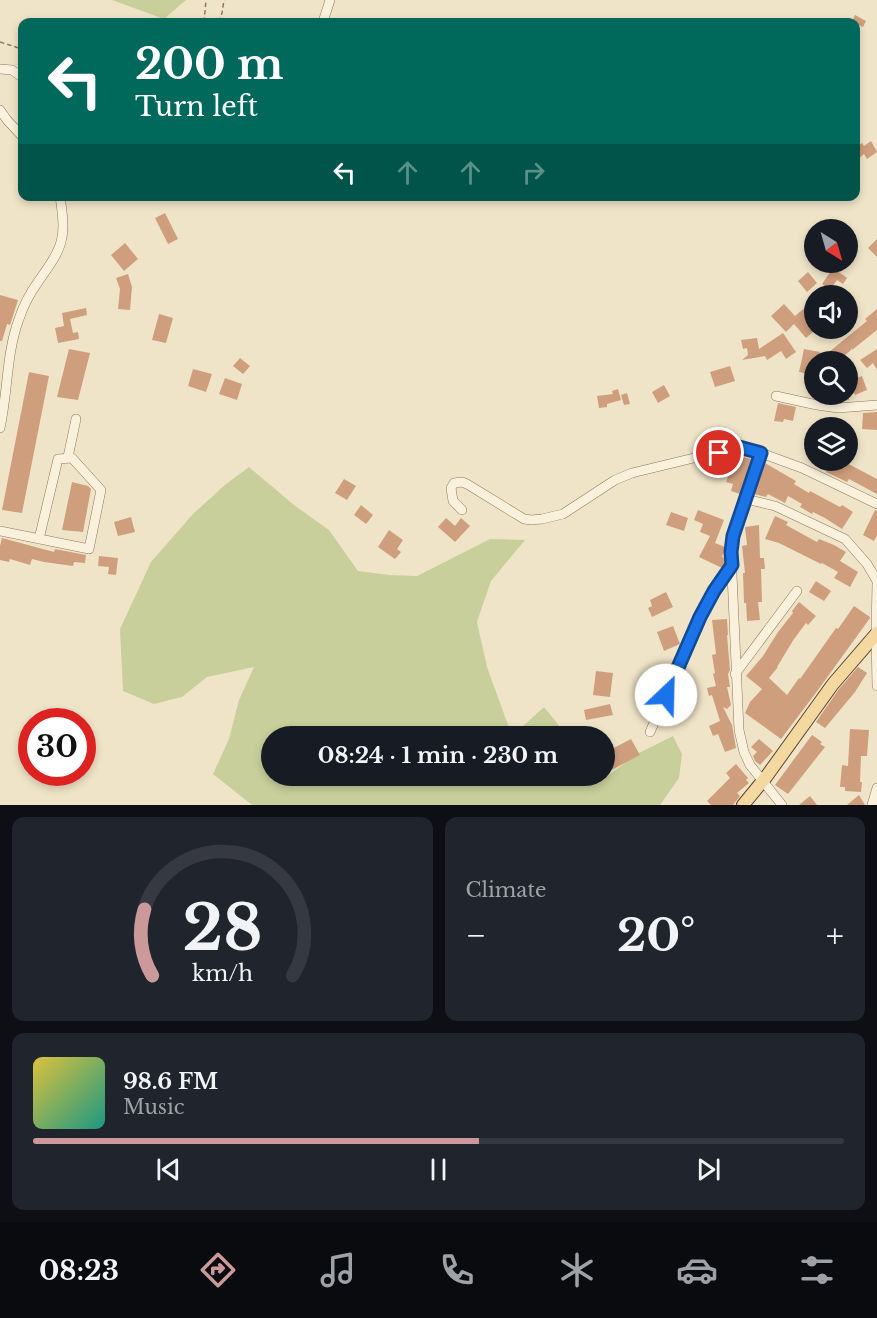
<!DOCTYPE html>
<html lang="en">
<head>
<meta charset="utf-8">
<style>
	body { margin:0; font-family:"Libre Baskerville",serif; background:#20242c; color:#f1f3f6; height:100vh; display:flex; flex-direction:column; font-size:22px; white-space:nowrap }
	* { box-sizing:border-box; margin:0 }
	p { font-size:20px; color:#9ea1a6 }
	.icon { flex:none; width:33px; height:33px; fill:none; stroke:currentColor; stroke-width:2; stroke-linecap:round; stroke-linejoin:round }
	.map { position:relative; height:805px; overflow:hidden }
	.drawer { display:flex; flex-direction:column; gap:12px; padding:12px; background:#0d0f14; flex:1 }
	.drawer>* { flex:none }
	.hud { position:absolute; left:18px; top:18px; width:842px; height:183px; border-radius:12px; box-shadow:0 3px 9px #0003; background:#00695c; color:#fff; overflow:hidden }
	.needle { width:39px; rotate:143deg }
	.tools { position:absolute; left:804px; top:219px; display:grid; gap:12px }
	.tools a { display:grid; place-items:center; width:54px; height:54px; border-radius:50%; background:#171b24; box-shadow:0 3px 9px #0003; font-size:30px }
	.speed { position:absolute; left:18px; top:708px; display:flex; gap:12px; font-size:30px; font-weight:700; text-align:center }
	.speed>* { display:grid; place-content:center; width:78px; height:78px; border-radius:50%; background:#171b24; box-shadow:0 3px 9px #0003; line-height:1 }
	.speed .limit { border:9px solid #d22; background:#fff; color:#111 }
	.pin { position:absolute; display:grid; place-items:center; width:51px; height:51px; color:#fff; margin:-26px; border:3px solid #fff; border-radius:50%; box-shadow:0 2px 6px #0007 }
	.me { position:absolute; width:66px; margin:-33px; rotate:24deg; stroke-linejoin:round; filter:drop-shadow(0 0 4px #0008) }
	.turn { display:flex; align-items:center; gap:21px; height:126px; padding:0 18px; font-size:27px }
	.turn .icon { width:78px; height:78px; stroke-width:2.5 }
	.turn b { display:block; font-size:42px; line-height:51px }
	.lanes { display:flex; align-items:center; height:57px; padding:0 18px; background:#0003; justify-content:center; gap:30px; direction:ltr }
	.lanes .off { opacity:.35 }
	.big { font-size:45px; font-weight:700; line-height:1.1 }
	.drawer .widget { flex:1; display:flex; flex-direction:column; justify-content:center; gap:9px; min-width:0; padding:0 21px; border-radius:12px; background:#20242c }
	.drawer .dial { align-items:center; gap:0 }
	.dial svg { height:156px; overflow:visible; fill:none; stroke:#363941; stroke-width:7; stroke-linecap:round; text-anchor:middle }
	.dial text { fill:#f1f3f6; stroke:none }
	.song { display:flex; align-items:center; gap:18px }
	.cover { width:72px; height:72px; border-radius:9px; background:linear-gradient(135deg,hsl(50 70% 55%),hsl(170 70% 35%)) }
	.played { height:6px; border-radius:3px; background:linear-gradient(90deg,#cc999b 55%,#363941 55%) }
	.keys { display:flex; justify-content:space-around; direction:ltr }
	.heat { display:flex; justify-content:space-between; align-items:center; font-size:33px; direction:ltr }
	.drawer .tiles { flex:1; display:grid; gap:12px; grid-template-columns:1fr 1fr }
	.widget:last-child { grid-column:span 2 }
	.trip { position:absolute; left:261px; top:726px; width:354px; height:60px; border-radius:30px; background:#171b24; box-shadow:0 3px 9px #0003; font-weight:700; line-height:60px; text-align:center }
	.tab-bar { display:flex; height:96px; justify-content:space-around; align-items:center; background:#090b0e; color:#9ea1a6 }
	.tab-bar .icon { width:42px; height:42px }
	.tab-bar .active { color:#cc999b }
	.tab-bar b { font-size:27px; color:#f1f3f6 }
	.map>svg:first-child { display:block }
</style>
</head>
<body>
<div class="map">
<svg width="877" height="805" viewBox="0 0 877 805">
	<rect width="100%" height="100%" fill="#f0e4c8"/>
	<g fill="#c9cf9b">
		<polygon points="112,0 186,0 164,19"/>
		<polygon points="249,467 294,505 329,530 358,571 389,575 417,576 490,539 525,540 491,581 477,622 487,667 512,736 544,707 557,723 565,736 272,736 272,776 591,776 597,784 637,754 673,736 682,754 679,778 660,805 252,805 213,774 229,739 239,700 254,667 207,677 182,697 154,704 123,691 120,629 151,562 193,514 226,484"/>
	</g>
	<g fill="#cf9f7d">
		<polygon points="855,15 866,21 863,27 852,22"/>
		<polygon points="871,141 877,152 867,159 864,154 858,159 855,155 855,148 862,143 864,146"/>
		<polygon points="165,213 178,239 168,244 155,218"/>
		<polygon points="877,239 877,257 868,248"/>
		<polygon points="125,243 138,259 124,271 111,255"/>
		<polygon points="833,268 847,278 843,284 837,280 830,290 822,284"/>
		<polygon points="808,272 817,283 807,292 798,281"/>
		<polygon points="128,274 132,287 130,310 118,309 120,289 116,278"/>
		<polygon points="0,295 18,300 10,325 7,324 2,341 0,341"/>
		<polygon points="784,304 795,316 807,306 814,315 814,331 806,338 794,324 786,332 771,316"/>
		<polygon points="86,308 87,315 70,319 73,333 78,332 79,339 58,343 55,328 64,326 62,313"/>
		<polygon points="877,309 877,330 852,350 851,348 851,350 837,362 829,352 867,321 865,319"/>
		<polygon points="159,314 173,318 166,343 152,340"/>
		<polygon points="783,333 796,352 786,359 781,351 767,360 765,356 742,360 748,355 747,348 743,349 741,340 757,338 759,349"/>
		<polygon points="69,349 90,353 78,400 57,397"/>
		<polygon points="804,349 820,352 817,362 814,362 814,375 799,372"/>
		<polygon points="877,349 877,370 873,363 867,368 860,360"/>
		<polygon points="240,358 250,366 243,374 233,366"/>
		<polygon points="730,366 735,381 715,387 710,372"/>
		<polygon points="193,369 212,374 206,392 188,386"/>
		<polygon points="29,372 49,376 22,513 2,510"/>
		<polygon points="862,376 867,390 855,395 849,381"/>
		<polygon points="225,378 242,384 237,400 219,394"/>
		<polygon points="664,385 670,396 658,403 652,392"/>
		<polygon points="618,389 621,400 607,404 607,407 599,408 597,396 613,394 612,391"/>
		<polygon points="627,393 630,404 624,405 621,395"/>
		<polygon points="823,394 849,394 849,400 838,401 823,399"/>
		<polygon points="778,403 796,407 793,421 784,419 783,422 774,421"/>
		<polygon points="877,412 877,430 862,429 863,413"/>
		<polygon points="734,455 752,459 740,494 731,491 733,484 726,482 731,469 724,467 727,457"/>
		<polygon points="831,460 841,460 877,479 877,494 849,479 847,482 826,472"/>
		<polygon points="765,463 796,481 794,484 809,493 810,491 840,507 842,505 853,512 842,529 825,518 813,512 812,514 800,507 802,504 788,496 785,503 768,494 766,497 754,494"/>
		<polygon points="344,479 356,486 347,500 335,493"/>
		<polygon points="72,482 88,486 91,489 83,532 62,530"/>
		<polygon points="361,505 373,515 366,524 354,515"/>
		<polygon points="698,510 724,520 715,543 725,547 722,557 725,558 725,564 722,568 699,557 710,536 700,532 703,524 694,520"/>
		<polygon points="875,510 877,511 877,535 874,541 863,535"/>
		<polygon points="671,512 688,518 684,531 666,525"/>
		<polygon points="775,516 788,522 786,525 817,542 819,539 834,545 846,552 840,561 858,572 850,587 834,578 838,572 822,563 821,564 779,543 765,539"/>
		<polygon points="131,517 135,532 118,536 114,522"/>
		<polygon points="446,518 455,526 461,518 470,526 455,542 438,527"/>
		<polygon points="759,525 760,558 764,558 765,569 761,569 762,602 758,602 760,620 747,621 746,603 744,603 743,573 745,573 742,546 747,545 745,527"/>
		<polygon points="389,530 403,540 397,549 401,552 395,559 378,547"/>
		<polygon points="2,538 54,552 55,549 86,555 85,563 74,562 73,566 44,562 32,559 30,565 10,559 9,562 0,560 0,546"/>
		<polygon points="99,556 118,558 116,575 108,574 109,567 98,566"/>
		<polygon points="816,581 831,591 824,601 809,592"/>
		<polygon points="666,592 673,607 652,617 648,608 652,606 650,600"/>
		<polygon points="799,602 816,616 808,625 806,623 794,639 777,667 778,667 769,678 787,695 799,678 800,679 836,628 838,629 854,606 870,617 870,618 818,690 781,739 745,713 750,702 762,689 746,676 763,656 778,632 793,613 792,611"/>
		<polygon points="727,619 728,635 727,635 730,670 728,674 730,687 727,687 731,705 727,709 723,707 732,725 736,748 725,752 718,734 713,736 709,726 720,721 712,695 709,696 707,688 716,686 713,674 715,673 712,655 716,654 712,620"/>
		<polygon points="673,626 680,644 664,651 657,632"/>
		<polygon points="858,667 867,673 855,692 825,728 816,722 839,689"/>
		<polygon points="596,671 613,673 610,697 593,695"/>
		<polygon points="610,704 613,715 586,720 584,710"/>
		<polygon points="850,729 869,730 867,756 861,756 860,782 862,782 861,792 845,791 845,787 840,787 842,765 848,766"/>
		<polygon points="812,735 822,742 820,744 825,747 788,794 775,785"/>
		<polygon points="631,739 640,755 604,774 604,753"/>
		<polygon points="759,739 773,751 760,765 755,761 753,756 757,752 751,747"/>
		<polygon points="736,764 748,778 746,780 749,783 737,793 740,796 733,805 711,805 707,801 730,778 726,773"/>
		<polygon points="859,795 865,805 847,805"/>
		<polygon points="810,796 817,805 799,805"/>
	</g>
	<g fill="none" stroke-linecap="round" stroke-linejoin="round">
		<defs>
			<g id="minor">
				<polyline points="323,22 330,0"/>
				<polyline points="0,69 12,70 22,77"/>
				<polyline points="0,110 7,120 22,136"/>
				<polyline points="776,396 817,405 838,408 877,405"/>
				<path d="M0,428C8,392 6,354 19,319C23,307 30,293 38,282C46,270 57,257 61,242C65,228 62,211 60,196"/>
				<polyline points="68,457 76,419"/>
				<polyline points="746,499 775,506 845,539 867,564 877,581"/>
				<polyline points="462,510 453,501 451,488 454,483 462,482 467,484 524,519 531,520 542,519 563,514 615,480 632,473 739,447 761,453"/>
				<polyline points="0,531 89,549 101,490 72,458 58,459 39,539"/>
				<polyline points="877,584 876,634 877,686"/>
				<polyline points="735,674 797,591"/>
				<polyline points="650,732 700,617 714,591 732,565"/>
				<polyline points="782,805 750,765 744,752 739,730 731,552 733,535 761,453 802,468 877,504"/>
				<polyline points="872,805 877,788"/>
			</g>
			<polyline id="major" points="743,805 766,777 833,684 877,633"/>
		</defs>
		<use href="#minor" stroke="#8d765c" stroke-width="10"/>
		<use href="#major" stroke="#5b4430" stroke-width="14"/>
		<g stroke="#8d765c" stroke-width="1.5" stroke-dasharray="4.5 3" stroke-linecap="butt">
			<polyline points="204,22 206,0"/>
			<polyline points="219,22 222,13 224,0"/>
			<polyline points="0,42 22,49"/>
		</g>
		<use href="#minor" stroke="#faf1dc" stroke-width="9"/>
		<use href="#major" stroke="#f3d9a0" stroke-width="12"/>
	</g>
	<g fill="none" stroke-linecap="round" stroke-linejoin="round">
		<defs>
			<polyline id="route" points="666,695 700,617 714,591 732,565 731,552 733,536 761,453 739,447 719,453"/>
		</defs>
		<use href="#route" stroke="#114b97" stroke-width="15"/>
		<use href="#route" stroke="#1a73e8" stroke-width="10"/>
	</g>
</svg>
<div class="tools">
<a><svg class="needle" viewBox="-14 -14 28 28"><path d="M0-13l5 13h-10z" fill="#e53935"/><path d="M0 13l5-13h-10z" fill="#9ea1a6"/></svg></a>
<a><svg class="icon" aria-label="sound" viewBox="0 0 24 24"><path d="M4 9h4l5-4v14l-5-4H4zM17 9q2 3 0 6"/></svg></a>
<a><svg class="icon" aria-label="search" viewBox="0 0 24 24"><circle cx="10" cy="10" r="6"/><path d="M15 15l6 6"/></svg></a>
<a><svg class="icon" aria-label="layers" viewBox="0 0 24 24"><path d="M12 4l9 5-9 5-9-5zM3 14l9 5 9-5"/></svg></a>
</div>
<div class="speed"><div class="limit">30</div></div>
<div class="pin" style="left:719px;top:453px;background:#d93025"><svg class="icon" aria-label="arrive" viewBox="0 0 24 24"><path d="M6 21V4h12l-3 4 3 4H6"/></svg></div>
<svg class="me" style="left:666px;top:695px" viewBox="-20 -20 40 40"><circle r="19" fill="#fff"/><path d="M0-13L10 11 0 6-10 11z" fill="#1a73e8"/></svg>
<div class="trip">08:24 · 1 min · 230 m</div>
<div class="hud">
<div class="turn"><svg class="icon" aria-label="left" viewBox="0 0 24 24"><path d="M17 20v-9H6M10 6l-5 5 5 5"/></svg><div><b>200 m</b>Turn left</div></div>
<div class="lanes"><svg class="icon" aria-label="left" viewBox="0 0 24 24"><path d="M17 20v-9H6M10 6l-5 5 5 5"/></svg><svg class="icon off" aria-label="ahead" viewBox="0 0 24 24"><path d="M12 20V5M6 11l6-6 6 6"/></svg><svg class="icon off" aria-label="ahead" viewBox="0 0 24 24"><path d="M12 20V5M6 11l6-6 6 6"/></svg><svg class="icon off" aria-label="right" viewBox="0 0 24 24"><path d="M7 20v-9h11M14 6l5 5-5 5"/></svg></div>
</div>
</div>
<section class="drawer">
<div class="tiles">
<div class="widget dial"><svg viewBox="0 0 100 80">
<path d="M14 69A42 42 0 1 1 86 69"/>
<path d="M14 69A42 42 0 0 1 10 35" stroke="#cc999b"/>
<text x="50" y="56" font-size="32" font-weight="700">28</text>
<text x="50" y="72" font-size="11">km/h</text>
</svg></div>
<div class="widget"><p>Climate</p>
<div class="heat"><a>−</a><b class="big">20°</b><a>+</a></div>
</div>
<div class="widget">
<div class="song"><i class="cover"></i><div><b>98.6 FM</b><p>Music</p></div></div>
<div class="played"></div>
<div class="keys"><svg class="icon" aria-label="previous" viewBox="0 0 24 24"><path d="M18 5L8 12l10 7zM5 5v14"/></svg><svg class="icon" aria-label="pause" viewBox="0 0 24 24"><path d="M8 5v14M16 5v14"/></svg><svg class="icon" aria-label="next" viewBox="0 0 24 24"><path d="M6 5l10 7-10 7zM19 5v14"/></svg></div>
</div>
</div>
</section>
<nav class="tab-bar">
<b>08:23</b>
<svg class="icon active" aria-label="directions" viewBox="0 0 24 24"><path d="M12 3l9 9-9 9-9-9zM9 14v-3h6M13 9l2 2-2 2"/></svg>
<svg class="icon" aria-label="music" viewBox="0 0 24 24"><path d="M9 18V5l10-2v13"/><circle cx="6" cy="18" r="3"/><circle cx="16" cy="16" r="3"/></svg>
<svg class="icon" aria-label="phone" viewBox="0 0 24 24"><path d="M5 4h4l2 5-3 2q2 4 5 5l2-3 5 2v4C11 20 4 13 5 4z"/></svg>
<svg class="icon" aria-label="climate" viewBox="0 0 24 24"><path d="M12 3v18M4 7l16 10M4 17L20 7"/></svg>
<svg class="icon" aria-label="car" viewBox="0 0 24 24"><path d="M5 17H2v-5l4-1 3-4h7l3 4 3 1v5h-3M9 17h6M6 11h13"/><circle cx="7" cy="17" r="2"/><circle cx="17" cy="17" r="2"/></svg>
<svg class="icon" aria-label="filters" viewBox="0 0 24 24"><path d="M4 7h16M4 17h16"/><circle cx="9" cy="7" r="2"/><circle cx="15" cy="17" r="2"/></svg>
</nav>
</body>
</html>
